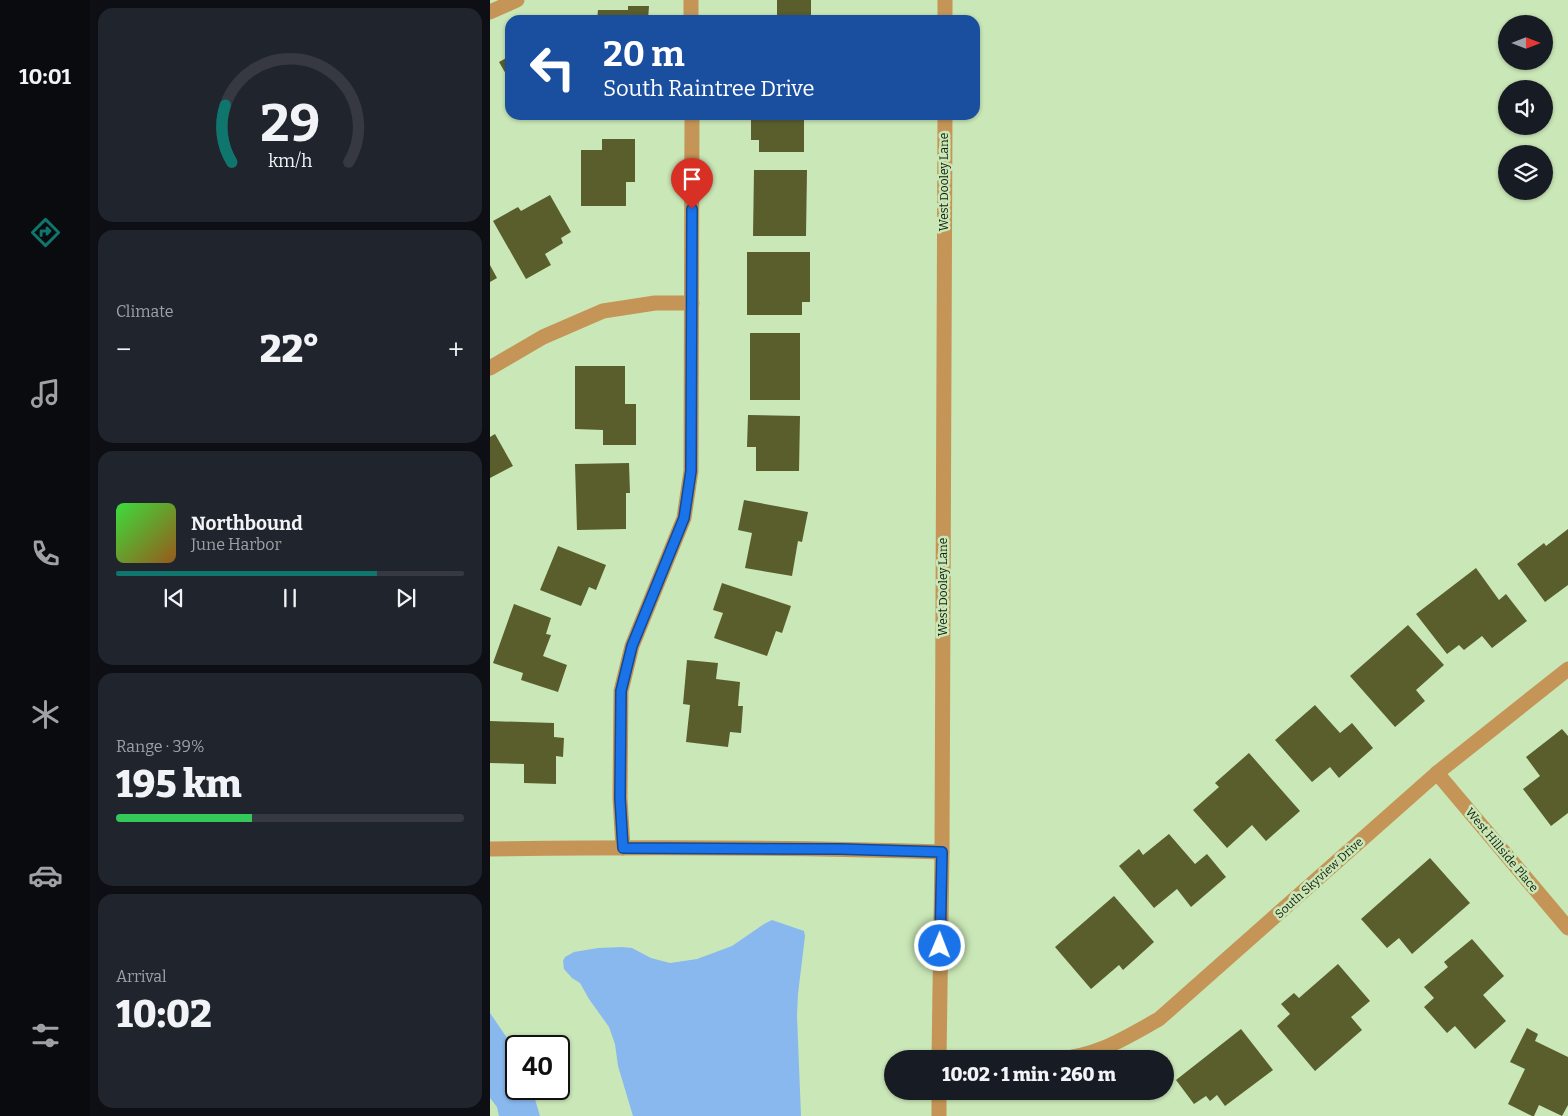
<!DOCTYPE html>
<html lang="en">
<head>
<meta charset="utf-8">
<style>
	body { margin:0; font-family:Bitter,serif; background:#20242c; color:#f1f3f6; height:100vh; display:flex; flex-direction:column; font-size:19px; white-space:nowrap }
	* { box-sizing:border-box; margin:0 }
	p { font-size:16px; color:#9ea1a6 }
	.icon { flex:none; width:28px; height:28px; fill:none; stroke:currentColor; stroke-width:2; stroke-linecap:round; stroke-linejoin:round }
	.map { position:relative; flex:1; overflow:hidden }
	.panel { display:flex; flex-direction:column; gap:8px; padding:8px; background:#0d0f14; width:400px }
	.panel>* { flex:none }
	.top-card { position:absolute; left:15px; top:15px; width:475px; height:105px; border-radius:15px; box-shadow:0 1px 4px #0004; background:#1a4fa0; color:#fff; overflow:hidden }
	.needle { width:32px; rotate:90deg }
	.buttons { position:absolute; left:1008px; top:15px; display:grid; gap:10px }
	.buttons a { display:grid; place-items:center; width:55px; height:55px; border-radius:50%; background:#171b24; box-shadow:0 1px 4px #0004; font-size:25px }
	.speed { position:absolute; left:15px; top:1035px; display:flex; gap:10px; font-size:25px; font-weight:700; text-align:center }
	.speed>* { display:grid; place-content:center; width:65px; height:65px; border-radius:50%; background:#171b24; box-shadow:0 1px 4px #0004; line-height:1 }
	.speed .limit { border:2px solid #111; border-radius:8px; background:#fff; color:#111 }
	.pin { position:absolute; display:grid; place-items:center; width:42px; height:42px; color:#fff; margin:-51px -21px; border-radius:50% 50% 50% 0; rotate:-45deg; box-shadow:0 0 5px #0007 }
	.pin .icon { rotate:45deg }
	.me { position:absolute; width:55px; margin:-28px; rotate:1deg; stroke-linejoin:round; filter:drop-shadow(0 0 4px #0008) }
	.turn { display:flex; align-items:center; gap:18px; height:105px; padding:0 15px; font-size:22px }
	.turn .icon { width:65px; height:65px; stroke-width:2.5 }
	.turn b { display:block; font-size:35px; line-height:42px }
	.big { font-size:38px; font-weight:800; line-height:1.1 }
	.panel .widget { flex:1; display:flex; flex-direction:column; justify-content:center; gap:8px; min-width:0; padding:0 18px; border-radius:15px; background:#20242c }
	.panel .dial { align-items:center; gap:0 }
	.dial svg { height:130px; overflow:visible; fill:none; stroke:#363941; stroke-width:7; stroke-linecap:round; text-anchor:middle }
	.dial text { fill:#f1f3f6; stroke:none }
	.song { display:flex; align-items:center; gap:15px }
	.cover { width:60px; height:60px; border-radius:8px; background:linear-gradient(135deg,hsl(120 70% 55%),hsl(30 70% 35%)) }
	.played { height:5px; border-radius:2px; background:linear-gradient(90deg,#0f766e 75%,#363941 75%) }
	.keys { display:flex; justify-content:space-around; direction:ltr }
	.heat { display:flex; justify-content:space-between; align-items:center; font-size:28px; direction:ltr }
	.charge { height:8px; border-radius:4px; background:linear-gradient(90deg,#34c759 39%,#363941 0) }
	.trip { position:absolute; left:394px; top:1050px; width:290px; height:50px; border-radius:25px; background:#171b24; box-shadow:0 1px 4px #0004; font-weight:800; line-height:50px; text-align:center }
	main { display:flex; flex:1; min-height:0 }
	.menu { display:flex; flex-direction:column; width:90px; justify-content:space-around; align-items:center; background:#090b0e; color:#9ea1a6 }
	.menu .icon { width:35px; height:35px }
	.menu .current { color:#0f766e }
	.menu b { font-size:22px; color:#f1f3f6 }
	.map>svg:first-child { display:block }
</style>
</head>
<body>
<main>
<nav class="menu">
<b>10:01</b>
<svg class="icon current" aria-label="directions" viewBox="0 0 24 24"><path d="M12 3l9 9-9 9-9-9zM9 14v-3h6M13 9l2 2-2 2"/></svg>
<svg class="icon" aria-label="music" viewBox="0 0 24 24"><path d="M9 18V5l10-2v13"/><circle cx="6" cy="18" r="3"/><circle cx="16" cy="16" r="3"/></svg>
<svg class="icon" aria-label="phone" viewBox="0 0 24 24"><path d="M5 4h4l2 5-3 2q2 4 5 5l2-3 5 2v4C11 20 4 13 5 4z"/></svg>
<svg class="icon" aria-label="climate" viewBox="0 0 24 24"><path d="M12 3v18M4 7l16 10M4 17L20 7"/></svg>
<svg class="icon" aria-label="car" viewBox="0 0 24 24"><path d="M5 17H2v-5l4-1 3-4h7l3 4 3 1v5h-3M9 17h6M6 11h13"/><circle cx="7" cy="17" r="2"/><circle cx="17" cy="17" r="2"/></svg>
<svg class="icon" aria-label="filters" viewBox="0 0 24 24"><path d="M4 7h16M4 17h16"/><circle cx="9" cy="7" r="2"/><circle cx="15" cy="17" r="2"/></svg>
</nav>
<section class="panel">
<div class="widget dial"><svg viewBox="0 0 100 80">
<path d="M14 69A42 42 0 1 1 86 69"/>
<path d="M14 69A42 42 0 0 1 10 34" stroke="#0f766e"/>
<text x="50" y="56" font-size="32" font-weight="700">29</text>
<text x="50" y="72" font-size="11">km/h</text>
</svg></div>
<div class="widget"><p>Climate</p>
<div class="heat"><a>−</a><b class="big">22°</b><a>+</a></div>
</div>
<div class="widget">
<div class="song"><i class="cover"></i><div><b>Northbound</b><p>June Harbor</p></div></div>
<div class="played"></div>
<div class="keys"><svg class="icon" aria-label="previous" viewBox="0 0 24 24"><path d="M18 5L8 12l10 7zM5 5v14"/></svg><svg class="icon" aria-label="pause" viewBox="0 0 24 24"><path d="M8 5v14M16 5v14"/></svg><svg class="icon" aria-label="next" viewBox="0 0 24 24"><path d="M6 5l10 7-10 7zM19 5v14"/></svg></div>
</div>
<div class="widget"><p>Range · 39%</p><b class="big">195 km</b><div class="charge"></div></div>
<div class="widget"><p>Arrival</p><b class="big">10:02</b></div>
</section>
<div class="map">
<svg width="1078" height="1116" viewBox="0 0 1078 1116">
	<rect width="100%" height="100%" fill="#cae7b7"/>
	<g fill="#89b8ef">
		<polygon points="282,920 314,931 315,936 308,994 307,1015 311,1116 143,1116 128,1066 125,1044 119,1027 99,999 90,983 82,978 74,969 73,961 75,957 84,952 108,948 132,947 142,948 161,958 180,963 207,959 242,946 274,924"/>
		<polygon points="0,1013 26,1051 26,1089 42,1089 50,1116 9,1116 7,1107 0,1098"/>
	</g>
	<g fill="#5a5e2d">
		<rect x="287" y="0" width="34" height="20"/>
		<polygon points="138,6 159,6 158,20 107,20 108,10 138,10"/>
		<polygon points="20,56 20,81 9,62"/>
		<polygon points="257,115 314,115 314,152 269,152 269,140 261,140 261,119 257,119"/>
		<polygon points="112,139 145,139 145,182 136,182 136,206 91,206 91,150 112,150"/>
		<polygon points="264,170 317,170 316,236 263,236"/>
		<polygon points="60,195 81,232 71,238 73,243 55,254 61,265 36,279 3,221 28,207 31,211"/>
		<polygon points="257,252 320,252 320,302 312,302 312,315 257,315"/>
		<polygon points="0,265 7,278 0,282"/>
		<rect x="260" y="333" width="50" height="67"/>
		<polygon points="85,366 135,366 135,404 146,404 146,445 113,445 113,430 85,429"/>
		<polygon points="258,415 310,416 309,471 266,471 266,447 257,447"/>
		<polygon points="5,434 23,466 0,478 0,437"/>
		<polygon points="139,463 140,493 136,493 136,529 87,530 85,464"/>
		<polygon points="254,500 318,512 312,542 308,541 302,576 255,568 262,533 248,530"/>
		<polygon points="1078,529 1078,585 1055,602 1027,564 1054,543 1056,546"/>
		<polygon points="68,546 116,565 106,590 99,587 91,606 50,590"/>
		<polygon points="986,568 1009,600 1016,594 1037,621 1002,648 992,636 974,650 969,645 957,654 926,614"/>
		<polygon points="232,583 301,606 292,633 286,631 277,656 224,638 233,613 223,610"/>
		<polygon points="24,604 61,618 56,634 61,635 53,656 77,665 68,692 31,680 33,673 3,663"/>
		<polygon points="918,625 954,665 926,690 935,701 905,727 860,676"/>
		<polygon points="197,660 228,663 226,679 250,682 248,706 253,706 251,733 240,732 238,747 196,742 200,705 193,704"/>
		<polygon points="825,705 850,733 862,723 883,748 849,778 840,767 822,782 785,740"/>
		<polygon points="0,721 64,723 64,737 74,738 73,757 66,756 66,784 34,783 34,764 0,763"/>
		<polygon points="1072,729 1078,736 1078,813 1061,826 1033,789 1050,776 1036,757"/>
		<polygon points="759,753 810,811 776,841 762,825 737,848 703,810 729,787 725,783"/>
		<polygon points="679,834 705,864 717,854 736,877 701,907 687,889 664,908 629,866 649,849 653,855"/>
		<polygon points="940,858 980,903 922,954 909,938 897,948 871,919"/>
		<polygon points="624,896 664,942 633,970 629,965 601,989 565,947"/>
		<polygon points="982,939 1014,976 993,995 1016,1021 985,1049 965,1026 957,1033 934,1007 944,998 934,987 958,967 954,962"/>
		<polygon points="848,964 880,1001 861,1017 872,1030 825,1071 787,1026 800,1014 791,1004 804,993 809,998"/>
		<polygon points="1037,1028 1048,1034 1045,1041 1078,1057 1078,1105 1072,1116 1049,1105 1044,1116 1042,1116 1018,1104 1035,1069 1020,1062"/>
		<polygon points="751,1029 783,1070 735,1106 727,1095 720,1101 716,1096 704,1104 686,1080"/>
	</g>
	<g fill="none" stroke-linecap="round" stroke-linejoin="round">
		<g stroke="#c49557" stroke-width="15">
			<polyline points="201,0 201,20"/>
			<polyline points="0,12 27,0"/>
			<polyline points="455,20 455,0"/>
			<polyline points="0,368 53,337 113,311 165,303 202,303"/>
			<polyline points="947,773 1078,928"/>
			<polyline points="133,848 130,798 131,691 142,646 194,518 201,471 202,115"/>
			<path d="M0,849C151,847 301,847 452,852"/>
			<polyline points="449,1059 452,852 455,115"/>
			<path d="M566,1059C606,1057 635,1038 669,1019L947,773L1078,669"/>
			<polyline points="449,1116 449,1091"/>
		</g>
	</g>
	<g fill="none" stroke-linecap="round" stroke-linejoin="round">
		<defs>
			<polyline id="route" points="202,209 201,471 194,518 142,646 131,691 130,798 133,848 350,849 452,852 450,946"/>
		</defs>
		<use href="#route" stroke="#114b97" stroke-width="12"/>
		<use href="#route" stroke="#1a73e8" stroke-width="9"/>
	</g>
	<g text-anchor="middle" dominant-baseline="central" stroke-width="5" stroke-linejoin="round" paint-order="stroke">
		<g font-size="12" fill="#131d0c" stroke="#cae7b7">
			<text transform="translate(454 182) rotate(-90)">West Dooley Lane</text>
			<text transform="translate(453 587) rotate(-90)">West Dooley Lane</text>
			<text transform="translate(1012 850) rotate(50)">West Hillside Place</text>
			<text transform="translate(829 878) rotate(-42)">South Skyview Drive</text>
		</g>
	</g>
</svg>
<div class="buttons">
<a><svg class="needle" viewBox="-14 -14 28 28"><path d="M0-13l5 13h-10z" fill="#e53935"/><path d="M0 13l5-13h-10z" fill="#9ea1a6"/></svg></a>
<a><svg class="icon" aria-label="sound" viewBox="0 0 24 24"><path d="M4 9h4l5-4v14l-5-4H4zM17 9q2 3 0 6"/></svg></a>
<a><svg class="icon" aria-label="layers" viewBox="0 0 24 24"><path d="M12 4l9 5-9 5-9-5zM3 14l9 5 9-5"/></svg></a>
</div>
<div class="speed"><div class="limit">40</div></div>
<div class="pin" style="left:202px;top:209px;background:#d93025"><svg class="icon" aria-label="arrive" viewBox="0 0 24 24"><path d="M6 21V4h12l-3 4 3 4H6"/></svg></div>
<svg class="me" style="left:450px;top:946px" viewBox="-20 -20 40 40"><circle r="17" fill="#1a73e8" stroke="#fff" stroke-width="3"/><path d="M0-11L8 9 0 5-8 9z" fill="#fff"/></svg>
<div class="trip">10:02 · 1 min · 260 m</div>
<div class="top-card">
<div class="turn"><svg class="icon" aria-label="left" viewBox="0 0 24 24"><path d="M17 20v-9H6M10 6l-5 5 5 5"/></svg><div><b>20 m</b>South Raintree Drive</div></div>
</div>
</div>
</main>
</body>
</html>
